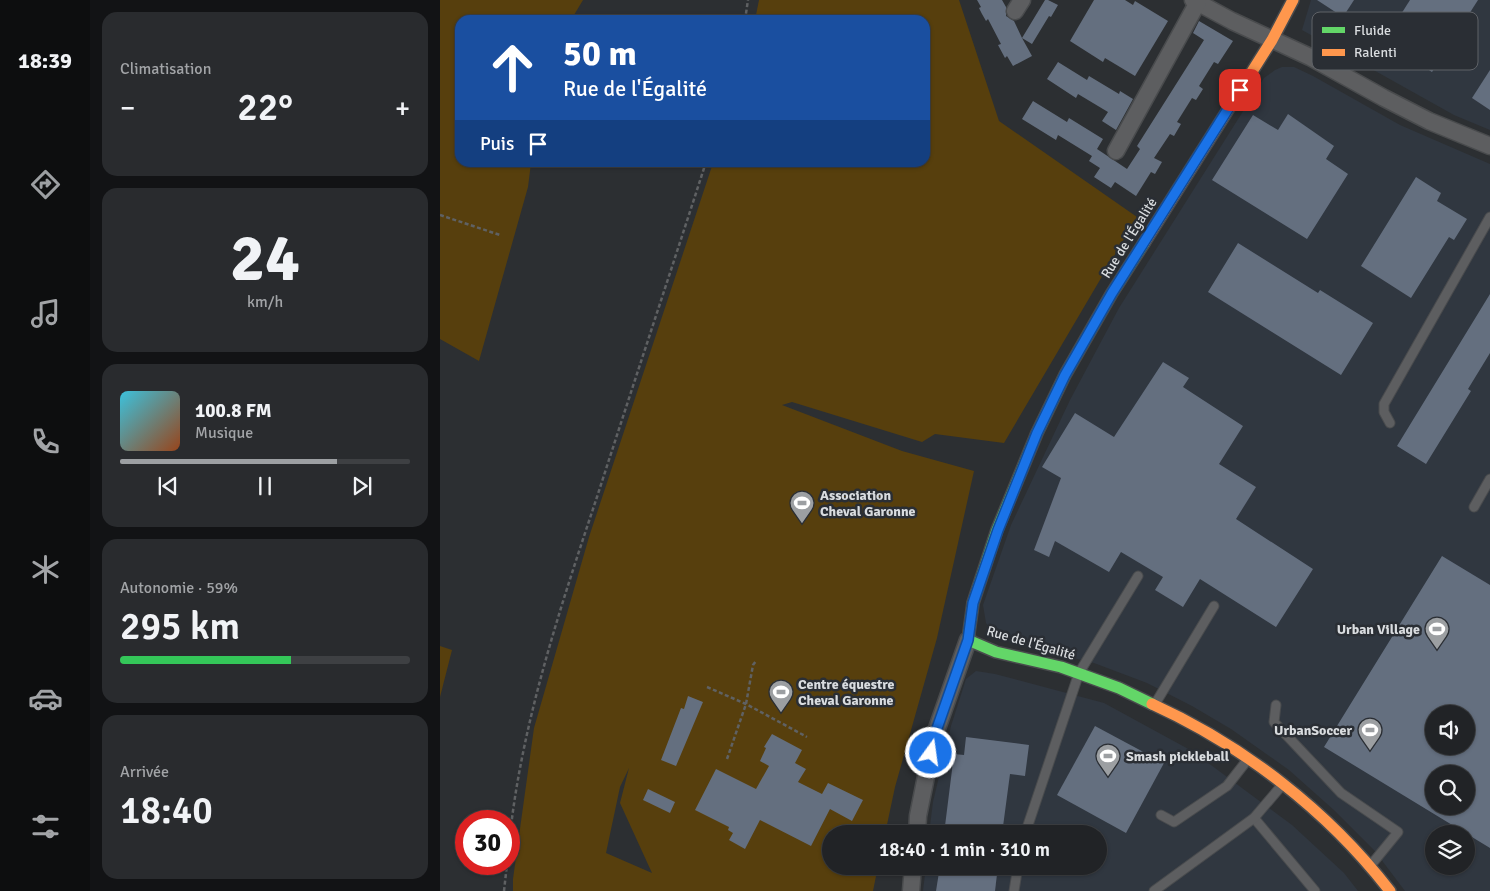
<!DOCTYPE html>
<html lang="fr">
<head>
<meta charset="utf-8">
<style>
	body { margin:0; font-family:Signika,sans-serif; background:#292b2e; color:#f1f3f6; height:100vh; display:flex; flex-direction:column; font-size:19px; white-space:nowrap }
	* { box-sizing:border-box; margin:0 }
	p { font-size:16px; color:#a2a4a7 }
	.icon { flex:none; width:28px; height:28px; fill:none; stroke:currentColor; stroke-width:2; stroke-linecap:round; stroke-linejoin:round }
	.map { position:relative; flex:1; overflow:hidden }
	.sheet { display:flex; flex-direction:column; gap:12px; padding:12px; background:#121315; width:350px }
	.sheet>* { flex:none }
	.banner { position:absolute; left:15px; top:15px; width:475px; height:152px; border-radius:15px; box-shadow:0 1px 4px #0004,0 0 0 1px #3e4043; background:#1a4fa0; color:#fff; overflow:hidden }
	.buttons { position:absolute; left:985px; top:705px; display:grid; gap:10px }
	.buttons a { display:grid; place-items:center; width:50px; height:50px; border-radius:50%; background:#212326; box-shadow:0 1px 4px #0004,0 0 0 1px #3e4043; font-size:25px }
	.speed { position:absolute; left:15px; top:810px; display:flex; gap:10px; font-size:25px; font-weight:700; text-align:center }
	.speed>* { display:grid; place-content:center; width:65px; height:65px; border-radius:50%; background:#212326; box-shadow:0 1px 4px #0004,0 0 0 1px #3e4043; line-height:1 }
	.speed .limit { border:8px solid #d22; background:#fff; color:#111 }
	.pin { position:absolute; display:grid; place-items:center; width:42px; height:42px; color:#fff; margin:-21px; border-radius:10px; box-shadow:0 2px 8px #0006 }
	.me { position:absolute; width:55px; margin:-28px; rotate:14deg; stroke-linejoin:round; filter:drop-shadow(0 0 4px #0008) }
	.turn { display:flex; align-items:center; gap:18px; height:105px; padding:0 25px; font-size:22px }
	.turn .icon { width:65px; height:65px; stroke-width:2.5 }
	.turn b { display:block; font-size:35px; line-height:42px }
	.then { display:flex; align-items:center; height:48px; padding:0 25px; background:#0003; gap:10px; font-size:19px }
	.big { font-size:38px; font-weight:600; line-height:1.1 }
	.sheet .tile { flex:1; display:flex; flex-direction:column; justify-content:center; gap:8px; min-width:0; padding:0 18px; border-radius:15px; background:#292b2e }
	.sheet .dial { align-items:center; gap:0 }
	.dial b { font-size:65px; line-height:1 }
	.song { display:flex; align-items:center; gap:15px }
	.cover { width:60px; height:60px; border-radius:8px; background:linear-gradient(135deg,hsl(190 70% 55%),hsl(20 70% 35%)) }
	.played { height:5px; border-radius:2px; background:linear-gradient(90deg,#9c9fa2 75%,#3e4043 75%) }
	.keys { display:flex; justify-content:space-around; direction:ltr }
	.heat { display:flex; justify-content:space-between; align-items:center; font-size:28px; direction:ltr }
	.charge { height:8px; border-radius:4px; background:linear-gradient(90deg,#34c759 59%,#3e4043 0) }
	.trip { position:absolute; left:382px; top:825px; width:285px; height:50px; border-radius:25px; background:#212326; box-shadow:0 1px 4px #0004,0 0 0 1px #3e4043; font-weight:600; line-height:50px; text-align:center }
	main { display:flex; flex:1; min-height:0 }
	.menu { display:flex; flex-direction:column; width:90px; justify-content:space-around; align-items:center; background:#0d0e0f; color:#a2a4a7 }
	.menu .icon { width:35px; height:35px }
	.menu .active { color:#9c9fa2 }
	.menu b { font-size:22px; color:#f1f3f6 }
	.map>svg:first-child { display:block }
</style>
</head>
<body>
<main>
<nav class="menu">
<b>18:39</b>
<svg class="icon active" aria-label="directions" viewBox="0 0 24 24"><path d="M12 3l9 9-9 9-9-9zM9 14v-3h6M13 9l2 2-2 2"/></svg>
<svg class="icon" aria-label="music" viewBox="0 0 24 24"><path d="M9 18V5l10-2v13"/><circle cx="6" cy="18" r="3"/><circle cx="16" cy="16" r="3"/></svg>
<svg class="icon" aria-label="phone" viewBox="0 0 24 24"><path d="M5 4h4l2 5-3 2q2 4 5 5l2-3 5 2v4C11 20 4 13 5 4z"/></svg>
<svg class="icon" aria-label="climate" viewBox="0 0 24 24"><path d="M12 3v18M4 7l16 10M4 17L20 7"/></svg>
<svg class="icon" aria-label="car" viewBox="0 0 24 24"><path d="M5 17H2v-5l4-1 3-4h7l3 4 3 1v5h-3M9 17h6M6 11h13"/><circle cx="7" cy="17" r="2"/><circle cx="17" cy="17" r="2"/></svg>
<svg class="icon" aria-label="filters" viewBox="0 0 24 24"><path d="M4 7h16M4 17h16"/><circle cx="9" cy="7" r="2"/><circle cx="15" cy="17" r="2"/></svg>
</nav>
<section class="sheet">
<div class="tile"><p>Climatisation</p>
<div class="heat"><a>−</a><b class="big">22°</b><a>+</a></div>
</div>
<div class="tile dial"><b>24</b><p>km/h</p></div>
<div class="tile">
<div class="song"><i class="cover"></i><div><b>100.8 FM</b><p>Musique</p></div></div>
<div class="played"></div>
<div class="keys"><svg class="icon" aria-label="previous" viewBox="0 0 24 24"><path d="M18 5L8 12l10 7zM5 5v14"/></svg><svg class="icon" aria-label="pause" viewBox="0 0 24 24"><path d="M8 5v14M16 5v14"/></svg><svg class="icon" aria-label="next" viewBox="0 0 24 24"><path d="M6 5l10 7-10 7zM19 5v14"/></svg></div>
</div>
<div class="tile"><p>Autonomie · 59%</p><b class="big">295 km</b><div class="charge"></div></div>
<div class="tile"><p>Arrivée</p><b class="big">18:40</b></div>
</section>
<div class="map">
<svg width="1050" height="891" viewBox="0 0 1050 891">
	<rect width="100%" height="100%" fill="#2c2f32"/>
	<g fill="#303740" fill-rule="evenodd">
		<polygon points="871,0 1050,0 1050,130 1014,115 862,30"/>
		<path d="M842,67H854L873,76L960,125L1050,164V891H965L934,850L895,811L849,770L791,729L752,706L707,683L654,663L564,641L553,633L546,623L543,605L571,525L630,400L679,308L824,78L835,70ZM994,714H1026V746H994ZM994,774H1026V806H994ZM994,834H1026V866H994Z"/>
		<polygon points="536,671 555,674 664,703 752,751 852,825 904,873 918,891 483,891 486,866 659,866 659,834 489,834 493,802 511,726 526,679"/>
	</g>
	<g fill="#573f0d" fill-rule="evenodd">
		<polygon points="0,0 143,0 131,20 20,20 20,162 91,163 88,187 39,361 0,339"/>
		<path d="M319,0H519L559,121L697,217L564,443L495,434L482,442L352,402L342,405L462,451L534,471L497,638L455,787L445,834H391V866H438L433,891H73V879L94,728L149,537L273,163L485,162V20H315ZM189,768L180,803L212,873L166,853L180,787Z"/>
		<polygon points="0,646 12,650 0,697"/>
	</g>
	<g fill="#646f7f" fill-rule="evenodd">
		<polygon points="537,0 562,0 566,7 566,16 574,21 582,38 605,0 608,0 618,5 611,17 609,16 592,44 582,38 592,56 573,66 567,56 565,58 558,45 561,44 548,19 546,21 542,14 539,8 541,7"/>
		<polygon points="654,0 685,0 693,5 695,1 728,21 695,76 665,58 663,62 630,41"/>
		<polygon points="877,0 914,0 903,17"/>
		<polygon points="970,0 1038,0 992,72 944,41"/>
		<polygon points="759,21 793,41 778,64 774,62 759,86 763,89 756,100 752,98 737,122 741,124 734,136 730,134 714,158 722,162 715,174 711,172 696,196 675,182 671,188 654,177 660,168 649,161 652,156 618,135 616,140 582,119 593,101 627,122 629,118 663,139 657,149 687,169 700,149 697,146 764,40 753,33"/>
		<polygon points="618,62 647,80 649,76 679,94 680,91 693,99 676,130 662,121 668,112 638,94 636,98 607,79"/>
		<polygon points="1050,70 1050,110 1032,98"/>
		<polygon points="848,114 894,146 886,159 908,174 867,239 772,180 813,115 838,130"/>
		<polygon points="976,177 1001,193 997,201 1027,219 1014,240 1009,237 971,298 921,266"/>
		<polygon points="798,243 878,293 880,290 933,323 901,375 768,292"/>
		<polygon points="1050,294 1050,353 1028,389 1031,391 986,464 957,446"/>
		<polygon points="723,362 749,378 743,387 803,426 779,464 816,487 796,519 873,569 836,627 760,579 743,607 715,590 723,577 681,552 669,572 615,541 609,557 594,550 621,478 602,467 635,413 674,437"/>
		<path d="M1002,556L1050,585V848L884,747ZM994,714H1026V746H994ZM994,774H1026V806H994Z"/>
		<polygon points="248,696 263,702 236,766 221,760 241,708 244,709"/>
		<polygon points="655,726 724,763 686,833 617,795"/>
		<polygon points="332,734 362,750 355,763 366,769 358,782 382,794 388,783 423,800 412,821 390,809 371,846 320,820 305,849 289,840 293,833 288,830 289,827 255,810 276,769 316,789 329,766 320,761 326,748 324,747"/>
		<polygon points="526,737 589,745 585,776 570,774 562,834 504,834 514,754 524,755"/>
		<polygon points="208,789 235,802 230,813 203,800"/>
		<polygon points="500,866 558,866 555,891 496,891"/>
	</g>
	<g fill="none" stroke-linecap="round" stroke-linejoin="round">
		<defs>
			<g id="lane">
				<polyline points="950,423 944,412 944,404 1050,217"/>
				<polyline points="1034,507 1050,479"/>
				<polyline points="715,704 774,606"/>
				<polyline points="836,705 834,722 901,793 958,832 931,865"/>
				<polyline points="721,815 734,822 787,786 808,759"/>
				<polyline points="814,818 875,891"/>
				<polyline points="585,834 639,673 698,576"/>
				<polyline points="574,891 578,866"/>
				<polyline points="714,891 814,818 843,784"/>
			</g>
			<g id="street">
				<polyline points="753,0 792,21 870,57 944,98 989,121 1050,146"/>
				<polyline points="575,11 582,0"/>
				<polyline points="676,151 758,2"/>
				<polyline points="477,834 478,816 494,737 528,640"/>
				<polyline points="471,891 473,866"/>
			</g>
			<polyline id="fast" points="704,243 672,293 625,375 597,433 557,530 533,603 528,640 556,652 621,667 679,688 712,704"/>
			<g id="slow">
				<polyline points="704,243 832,40 853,0"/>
				<path d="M712,704C804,746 888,811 950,891"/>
			</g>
		</defs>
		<use href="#lane" stroke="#494b4d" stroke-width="11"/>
		<use href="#street" stroke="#494b4d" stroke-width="19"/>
		<use href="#fast" stroke="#494b4d" stroke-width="14"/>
		<use href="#slow" stroke="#494b4d" stroke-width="14"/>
		<g stroke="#5f6163" stroke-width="2.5" stroke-dasharray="4 2.5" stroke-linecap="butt">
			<polyline points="305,20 308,0"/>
			<polyline points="0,215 60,235"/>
			<polyline points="267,687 306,704 367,737"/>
			<polyline points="287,759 306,704 313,665 316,661"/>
			<path d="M69,845C80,728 120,608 157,497C193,385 230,274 266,162"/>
			<polyline points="64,891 67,864"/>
		</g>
		<use href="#lane" stroke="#5d5e60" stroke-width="9"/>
		<use href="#street" stroke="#5d5e60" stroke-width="16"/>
		<use href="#fast" stroke="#63d668" stroke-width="11"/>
		<use href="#slow" stroke="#ff974d" stroke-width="11"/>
	</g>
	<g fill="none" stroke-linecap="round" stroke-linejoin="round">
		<defs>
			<polyline id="route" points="491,753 494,737 528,640 533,603 558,530 597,433 625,375 672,293 800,90"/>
		</defs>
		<use href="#route" stroke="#114b97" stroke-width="12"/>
		<use href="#route" stroke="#1a73e8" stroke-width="9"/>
	</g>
	<defs>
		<symbol id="stadium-pin" viewBox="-11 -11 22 30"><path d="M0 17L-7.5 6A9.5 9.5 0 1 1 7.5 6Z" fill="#9c9fa2" stroke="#2a2e34"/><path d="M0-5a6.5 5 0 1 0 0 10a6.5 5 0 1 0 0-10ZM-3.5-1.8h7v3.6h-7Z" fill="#fff"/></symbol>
	</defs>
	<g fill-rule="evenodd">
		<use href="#stadium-pin" x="348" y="489" width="28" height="38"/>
		<use href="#stadium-pin" x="983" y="615" width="28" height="38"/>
		<use href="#stadium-pin" x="327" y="678" width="28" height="38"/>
		<use href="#stadium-pin" x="916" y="716" width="28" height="38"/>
		<use href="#stadium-pin" x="654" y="742" width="28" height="38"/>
	</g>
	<g text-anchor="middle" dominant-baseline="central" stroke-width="5" stroke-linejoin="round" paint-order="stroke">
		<g font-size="14" fill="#d9dcdf" stroke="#2a2e34">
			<text transform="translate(689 238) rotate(-58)">Rue de l'Égalité</text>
			<text transform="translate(591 643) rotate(16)">Rue de l'Égalité</text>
		</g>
		<g font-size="14" font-weight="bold" fill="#d9dcdf" stroke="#2a2e34" text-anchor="start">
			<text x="380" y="495">Association<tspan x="380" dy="16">Cheval Garonne</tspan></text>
			<text x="980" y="629" text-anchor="end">Urban Village</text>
			<text x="358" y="684">Centre équestre<tspan x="358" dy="16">Cheval Garonne</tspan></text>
			<text x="912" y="730" text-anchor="end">UrbanSoccer</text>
			<text x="686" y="756">Smash pickleball</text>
		</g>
	</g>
	<rect x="872" y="12" width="166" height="58" rx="8" fill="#2a2e34" stroke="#5f6267" stroke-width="1"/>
	<rect x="882" y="27" width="23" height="6" fill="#63d668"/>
	<rect x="882" y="49" width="23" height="7" fill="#ff974d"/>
	<g font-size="14" fill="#d9dcdf">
		<text x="914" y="35">Fluide</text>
		<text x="914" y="57">Ralenti</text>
	</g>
</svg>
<div class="buttons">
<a><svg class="icon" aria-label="sound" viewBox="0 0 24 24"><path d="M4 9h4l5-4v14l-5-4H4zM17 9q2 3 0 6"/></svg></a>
<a><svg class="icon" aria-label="search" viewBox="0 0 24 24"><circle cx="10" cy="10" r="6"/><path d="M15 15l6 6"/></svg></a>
<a><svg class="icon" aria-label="layers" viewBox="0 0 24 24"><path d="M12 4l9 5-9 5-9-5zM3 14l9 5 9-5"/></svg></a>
</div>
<div class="speed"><div class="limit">30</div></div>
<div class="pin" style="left:800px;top:90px;background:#d93025"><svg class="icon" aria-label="arrive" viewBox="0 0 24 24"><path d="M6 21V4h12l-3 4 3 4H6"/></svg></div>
<svg class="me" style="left:491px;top:753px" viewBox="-20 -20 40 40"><circle r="17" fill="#1a73e8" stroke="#fff" stroke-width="3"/><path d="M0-11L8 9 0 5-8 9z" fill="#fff"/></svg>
<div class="trip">18:40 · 1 min · 310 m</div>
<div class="banner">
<div class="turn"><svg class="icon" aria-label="ahead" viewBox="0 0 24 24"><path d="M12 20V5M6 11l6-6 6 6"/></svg><div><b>50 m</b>Rue de l'Égalité</div></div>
<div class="then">Puis<svg class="icon" aria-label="arrive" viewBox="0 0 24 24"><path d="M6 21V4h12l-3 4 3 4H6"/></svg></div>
</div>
</div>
</main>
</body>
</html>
